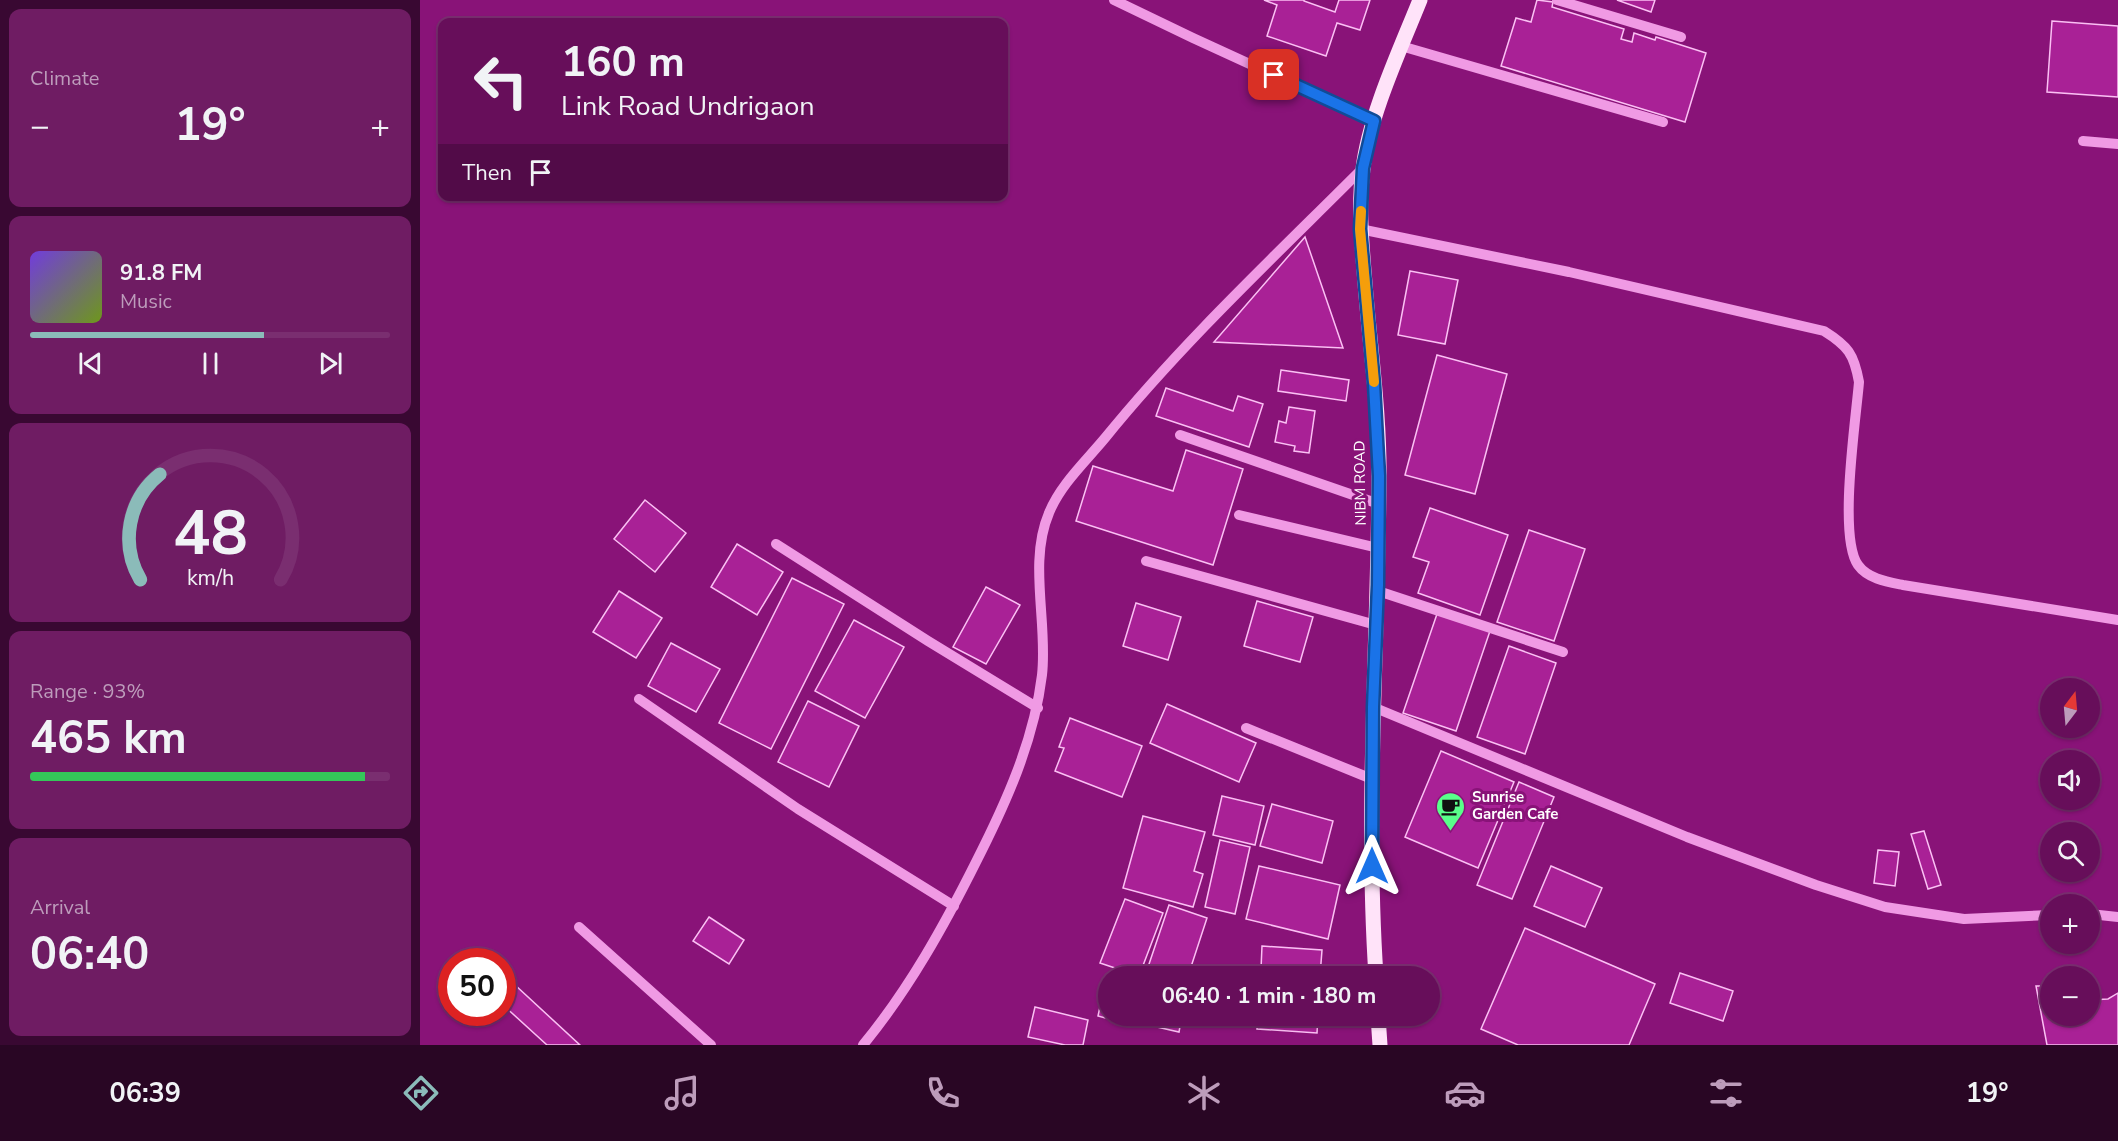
<!DOCTYPE html>
<html lang="en">
<head>
<meta charset="utf-8">
<style>
	body { margin:0; font-family:"Nunito Sans",sans-serif; background:#6f1c63; color:#f1f3f6; height:100vh; display:flex; flex-direction:column; font-size:22px; white-space:nowrap }
	* { box-sizing:border-box; margin:0 }
	p { font-size:20px; color:#bd9cbb }
	.icon { flex:none; width:33px; height:33px; fill:none; stroke:currentColor; stroke-width:2; stroke-linecap:round; stroke-linejoin:round }
	.map { position:relative; flex:1; overflow:hidden }
	.sheet { display:flex; flex-direction:column; gap:9px; padding:9px; background:#390832; width:420px }
	.sheet>* { flex:none }
	.top-card { position:absolute; left:18px; top:18px; width:570px; height:183px; border-radius:12px; box-shadow:0 2px 4px #0004,0 0 0 2px #7a2e70; background:#670e5a; color:#f1f3f6; overflow:hidden }
	.needle { width:39px; rotate:16deg }
	.fabs { position:absolute; left:1620px; top:678px; display:grid; gap:12px }
	.fabs a { display:grid; place-items:center; width:60px; height:60px; border-radius:50%; background:#670e5a; box-shadow:0 2px 4px #0004,0 0 0 2px #7a2e70; font-size:30px }
	.speed { position:absolute; left:18px; top:948px; display:flex; gap:12px; font-size:30px; font-weight:700; text-align:center }
	.speed>* { display:grid; place-content:center; width:78px; height:78px; border-radius:50%; background:#670e5a; box-shadow:0 2px 4px #0004,0 0 0 2px #7a2e70; line-height:1 }
	.speed .limit { border:9px solid #d22; background:#fff; color:#111 }
	.pin { position:absolute; display:grid; place-items:center; width:51px; height:51px; color:#fff; margin:-26px; border-radius:12px; box-shadow:0 3px 9px #0006 }
	.me { position:absolute; width:66px; margin:-33px; rotate:0deg; stroke-linejoin:round; filter:drop-shadow(0 0 4px #0008) }
	.turn { display:flex; align-items:center; gap:21px; height:126px; padding:0 24px; font-size:27px }
	.turn .icon { width:78px; height:78px; stroke-width:2.5 }
	.turn b { display:block; font-size:42px; line-height:51px }
	.then { display:flex; align-items:center; height:57px; padding:0 24px; background:#0003; gap:12px; font-size:22px }
	.big { font-size:45px; font-weight:700; line-height:1.1 }
	.sheet .widget { flex:1; display:flex; flex-direction:column; justify-content:center; gap:9px; min-width:0; padding:0 21px; border-radius:12px; background:#6f1c63 }
	.sheet .dial { align-items:center; gap:0 }
	.dial svg { height:156px; overflow:visible; fill:none; stroke:#7a2e70; stroke-width:7; stroke-linecap:round; text-anchor:middle }
	.dial text { fill:#f1f3f6; stroke:none }
	.song { display:flex; align-items:center; gap:18px }
	.cover { width:72px; height:72px; border-radius:9px; background:linear-gradient(135deg,hsl(260 70% 55%),hsl(80 70% 35%)) }
	.played { height:6px; border-radius:3px; background:linear-gradient(90deg,#8bbbb9 65%,#7a2e70 65%) }
	.keys { display:flex; justify-content:space-around; direction:ltr }
	.heat { display:flex; justify-content:space-between; align-items:center; font-size:33px; direction:ltr }
	.charge { height:9px; border-radius:4px; background:linear-gradient(90deg,#34c759 93%,#7a2e70 0) }
	.trip { position:absolute; left:678px; top:966px; width:342px; height:60px; border-radius:30px; background:#670e5a; box-shadow:0 2px 4px #0004,0 0 0 2px #7a2e70; font-weight:700; line-height:60px; text-align:center }
	.tab-bar { display:flex; height:96px; justify-content:space-around; align-items:center; background:#290624; color:#bd9cbb }
	.tab-bar .icon { width:42px; height:42px }
	.tab-bar .current { color:#8bbbb9 }
	.tab-bar b { font-size:27px; color:#f1f3f6 }
	main { display:flex; flex:1; min-height:0 }
	.map>svg:first-child { display:block }
</style>
</head>
<body>
<main>
<section class="sheet">
<div class="widget"><p>Climate</p>
<div class="heat"><a>−</a><b class="big">19°</b><a>+</a></div>
</div>
<div class="widget">
<div class="song"><i class="cover"></i><div><b>91.8 FM</b><p>Music</p></div></div>
<div class="played"></div>
<div class="keys"><svg class="icon" aria-label="previous" viewBox="0 0 24 24"><path d="M18 5L8 12l10 7zM5 5v14"/></svg><svg class="icon" aria-label="pause" viewBox="0 0 24 24"><path d="M8 5v14M16 5v14"/></svg><svg class="icon" aria-label="next" viewBox="0 0 24 24"><path d="M6 5l10 7-10 7zM19 5v14"/></svg></div>
</div>
<div class="widget dial"><svg viewBox="0 0 100 80">
<path d="M14 69A42 42 0 1 1 86 69"/>
<path d="M14 69A42 42 0 0 1 24 15" stroke="#8bbbb9"/>
<text x="50" y="56" font-size="32" font-weight="700">48</text>
<text x="50" y="72" font-size="11">km/h</text>
</svg></div>
<div class="widget"><p>Range · 93%</p><b class="big">465 km</b><div class="charge"></div></div>
<div class="widget"><p>Arrival</p><b class="big">06:40</b></div>
</section>
<div class="map">
<svg width="1698" height="1045" viewBox="0 0 1698 1045">
	<rect width="100%" height="100%" fill="#891378"/>
	<g fill="#a92196" stroke="#fbc0f4" stroke-width="1.5">
		<polygon points="844,0 884,0 884,1 915,12 919,0 950,0 940,30 917,23 906,56 847,36 857,5"/>
		<polygon points="1117,0 1133,2 1132,7 1204,29 1201,39 1212,42 1214,33 1235,40 1236,37 1286,53 1265,122 1081,66 1096,18 1111,22"/>
		<polygon points="1197,0 1235,0 1231,12"/>
		<polygon points="1632,21 1698,26 1698,97 1627,92"/>
		<polygon points="885,237 923,348 794,342"/>
		<polygon points="990,271 1038,280 1025,344 978,335"/>
		<polygon points="1017,355 1087,374 1055,494 985,475"/>
		<polygon points="861,370 929,380 926,401 858,391"/>
		<polygon points="746,388 813,411 818,396 843,404 829,447 736,416"/>
		<polygon points="869,407 895,411 889,453 874,451 875,446 855,442 859,421 866,423"/>
		<polygon points="766,450 823,469 793,565 656,521 673,466 753,491"/>
		<polygon points="225,500 266,533 235,572 194,539"/>
		<polygon points="1010,508 1088,535 1060,615 998,593 1009,562 993,557"/>
		<polygon points="1109,530 1165,549 1134,641 1077,622"/>
		<polygon points="317,544 363,572 337,615 291,587"/>
		<polygon points="372,578 424,604 351,749 299,723"/>
		<polygon points="566,587 600,605 566,664 533,647"/>
		<polygon points="199,591 242,618 216,658 173,632"/>
		<polygon points="837,601 893,617 880,662 824,646"/>
		<polygon points="716,603 761,617 748,660 703,646"/>
		<polygon points="1017,614 1070,631 1036,731 983,713"/>
		<polygon points="434,620 484,647 445,718 395,691"/>
		<polygon points="251,643 300,669 276,712 228,686"/>
		<polygon points="1089,646 1136,663 1105,754 1057,737"/>
		<polygon points="388,701 439,726 409,787 358,762"/>
		<polygon points="747,704 836,743 819,782 730,743"/>
		<polygon points="650,718 722,746 702,797 635,771 644,748 639,747"/>
		<polygon points="1021,751 1094,782 1058,868 985,837"/>
		<polygon points="1099,782 1134,797 1092,899 1057,885"/>
		<polygon points="802,796 844,806 835,845 793,835"/>
		<polygon points="852,804 913,821 902,863 840,846"/>
		<polygon points="723,816 785,832 774,871 783,874 773,907 703,888"/>
		<polygon points="1504,831 1521,885 1508,889 1491,834"/>
		<polygon points="800,840 830,847 815,914 785,907"/>
		<polygon points="1458,850 1479,852 1475,886 1454,883"/>
		<polygon points="839,866 920,885 908,939 826,919"/>
		<polygon points="1131,866 1182,888 1165,927 1114,906"/>
		<polygon points="705,899 743,913 719,976 680,963"/>
		<polygon points="749,905 787,918 768,976 736,976 726,973"/>
		<polygon points="289,917 324,940 309,964 273,941"/>
		<polygon points="1105,928 1235,984 1209,1045 1098,1045 1061,1029"/>
		<polygon points="842,946 902,950 900,976 850,976 850,969 841,969"/>
		<polygon points="82,973 160,1045 127,1045 82,1004"/>
		<polygon points="1260,973 1313,991 1303,1021 1250,1003"/>
		<polygon points="686,978 688,979 688,1016 694,1016 693,1020 678,1016"/>
		<polygon points="1616,986 1630,986 1630,1016 1670,1016 1670,1000 1688,999 1698,993 1698,1045 1627,1045"/>
		<polygon points="615,1007 668,1020 663,1045 645,1045 608,1037"/>
		<polygon points="703,1016 762,1016 759,1032 702,1019"/>
		<polygon points="838,1016 898,1016 897,1033 837,1029"/>
	</g>
	<g fill="none" stroke-linecap="round" stroke-linejoin="round">
		<g stroke="#f09ae4" stroke-width="10">
			<polyline points="694,0 773,38 954,121"/>
			<polyline points="1137,0 1261,37"/>
			<polyline points="981,46 1243,122"/>
			<polyline points="1663,141 1698,144"/>
			<path d="M940,229L1149,272L1404,331C1428,346 1434,354 1439,382C1436,419 1418,537 1438,565C1448,579 1468,582 1483,585L1698,620"/>
			<polyline points="760,435 959,504"/>
			<polyline points="819,515 958,548"/>
			<polyline points="356,544 508,641 618,708"/>
			<polyline points="726,561 956,625"/>
			<polyline points="958,591 1143,652"/>
			<polyline points="219,699 378,809 534,906"/>
			<polyline points="953,707 1267,837 1396,885 1465,907 1544,919 1630,915"/>
			<polyline points="826,728 952,779"/>
			<polyline points="1670,914 1698,917"/>
			<polyline points="159,927 291,1045"/>
			<path d="M443,1045C489,989 524,926 556,862C586,803 614,741 622,675C628,623 608,562 629,513C640,485 666,461 685,438C762,343 856,255 943,168"/>
		</g>
		<g stroke="#ffe3f9" stroke-width="15">
			<path d="M956,976C945,811 958,646 959,481C960,415 950,348 945,283C942,245 938,207 943,169C949,116 980,50 1000,0"/>
			<polyline points="958,1016 960,1045"/>
		</g>
	</g>
	<g fill="none" stroke-linecap="round" stroke-linejoin="round">
		<defs>
			<polyline id="route" points="854,75 954,121 943,168 940,229 954,384 959,476 958,585 953,707 952,866"/>
		</defs>
		<use href="#route" stroke="#114b97" stroke-width="15"/>
		<use href="#route" stroke="#1a73e8" stroke-width="10"/>
		<polyline stroke="#f59e0b" stroke-width="10" points="941,211 940,229 954,382"/>
	</g>
	<defs>
		<symbol id="cafe-pin" viewBox="-11 -11 22 30"><path d="M0 17L-7.5 6A9.5 9.5 0 1 1 7.5 6Z" fill="#59ff8a" stroke="#891378"/><path d="M-5.5-4.5H6V0H3Q3 3.5 0 3.5H-2.5Q-5.5 3.5-5.5 0ZM3-3.2v2h1.7v-2ZM-6 4.5H4V6H-6Z" fill="#111"/></symbol>
	</defs>
	<g fill-rule="evenodd">
		<use href="#cafe-pin" x="1014" y="790" width="33" height="45"/>
	</g>
	<g text-anchor="middle" dominant-baseline="central" stroke-width="6" stroke-linejoin="round" paint-order="stroke">
		<g font-size="15" fill="#fff" stroke="#891378">
			<text transform="translate(940 483) rotate(-91)">NIBM ROAD</text>
		</g>
		<g font-size="15" font-weight="bold" fill="#fff" stroke="#891378" text-anchor="start">
			<text x="1052" y="797">Sunrise<tspan x="1052" dy="17">Garden Cafe</tspan></text>
		</g>
	</g>
</svg>
<div class="fabs">
<a><svg class="needle" viewBox="-14 -14 28 28"><path d="M0-13l5 13h-10z" fill="#e53935"/><path d="M0 13l5-13h-10z" fill="#bd9cbb"/></svg></a>
<a><svg class="icon" aria-label="sound" viewBox="0 0 24 24"><path d="M4 9h4l5-4v14l-5-4H4zM17 9q2 3 0 6"/></svg></a>
<a><svg class="icon" aria-label="search" viewBox="0 0 24 24"><circle cx="10" cy="10" r="6"/><path d="M15 15l6 6"/></svg></a>
<a>+</a>
<a>−</a>
</div>
<div class="speed"><div class="limit">50</div></div>
<div class="pin" style="left:854px;top:75px;background:#d93025"><svg class="icon" aria-label="arrive" viewBox="0 0 24 24"><path d="M6 21V4h12l-3 4 3 4H6"/></svg></div>
<svg class="me" style="left:952px;top:866px" viewBox="-20 -20 40 40"><path d="M0-17L14 15 0 8-14 15z" fill="#1a73e8" stroke="#fff" stroke-width="4"/></svg>
<div class="trip">06:40 · 1 min · 180 m</div>
<div class="top-card">
<div class="turn"><svg class="icon" aria-label="left" viewBox="0 0 24 24"><path d="M17 20v-9H6M10 6l-5 5 5 5"/></svg><div><b>160 m</b>Link Road Undrigaon</div></div>
<div class="then">Then<svg class="icon" aria-label="arrive" viewBox="0 0 24 24"><path d="M6 21V4h12l-3 4 3 4H6"/></svg></div>
</div>
</div>
</main>
<nav class="tab-bar">
<b>06:39</b>
<svg class="icon current" aria-label="directions" viewBox="0 0 24 24"><path d="M12 3l9 9-9 9-9-9zM9 14v-3h6M13 9l2 2-2 2"/></svg>
<svg class="icon" aria-label="music" viewBox="0 0 24 24"><path d="M9 18V5l10-2v13"/><circle cx="6" cy="18" r="3"/><circle cx="16" cy="16" r="3"/></svg>
<svg class="icon" aria-label="phone" viewBox="0 0 24 24"><path d="M5 4h4l2 5-3 2q2 4 5 5l2-3 5 2v4C11 20 4 13 5 4z"/></svg>
<svg class="icon" aria-label="climate" viewBox="0 0 24 24"><path d="M12 3v18M4 7l16 10M4 17L20 7"/></svg>
<svg class="icon" aria-label="car" viewBox="0 0 24 24"><path d="M5 17H2v-5l4-1 3-4h7l3 4 3 1v5h-3M9 17h6M6 11h13"/><circle cx="7" cy="17" r="2"/><circle cx="17" cy="17" r="2"/></svg>
<svg class="icon" aria-label="filters" viewBox="0 0 24 24"><path d="M4 7h16M4 17h16"/><circle cx="9" cy="7" r="2"/><circle cx="15" cy="17" r="2"/></svg>
<b>19°</b>
</nav>
</body>
</html>
